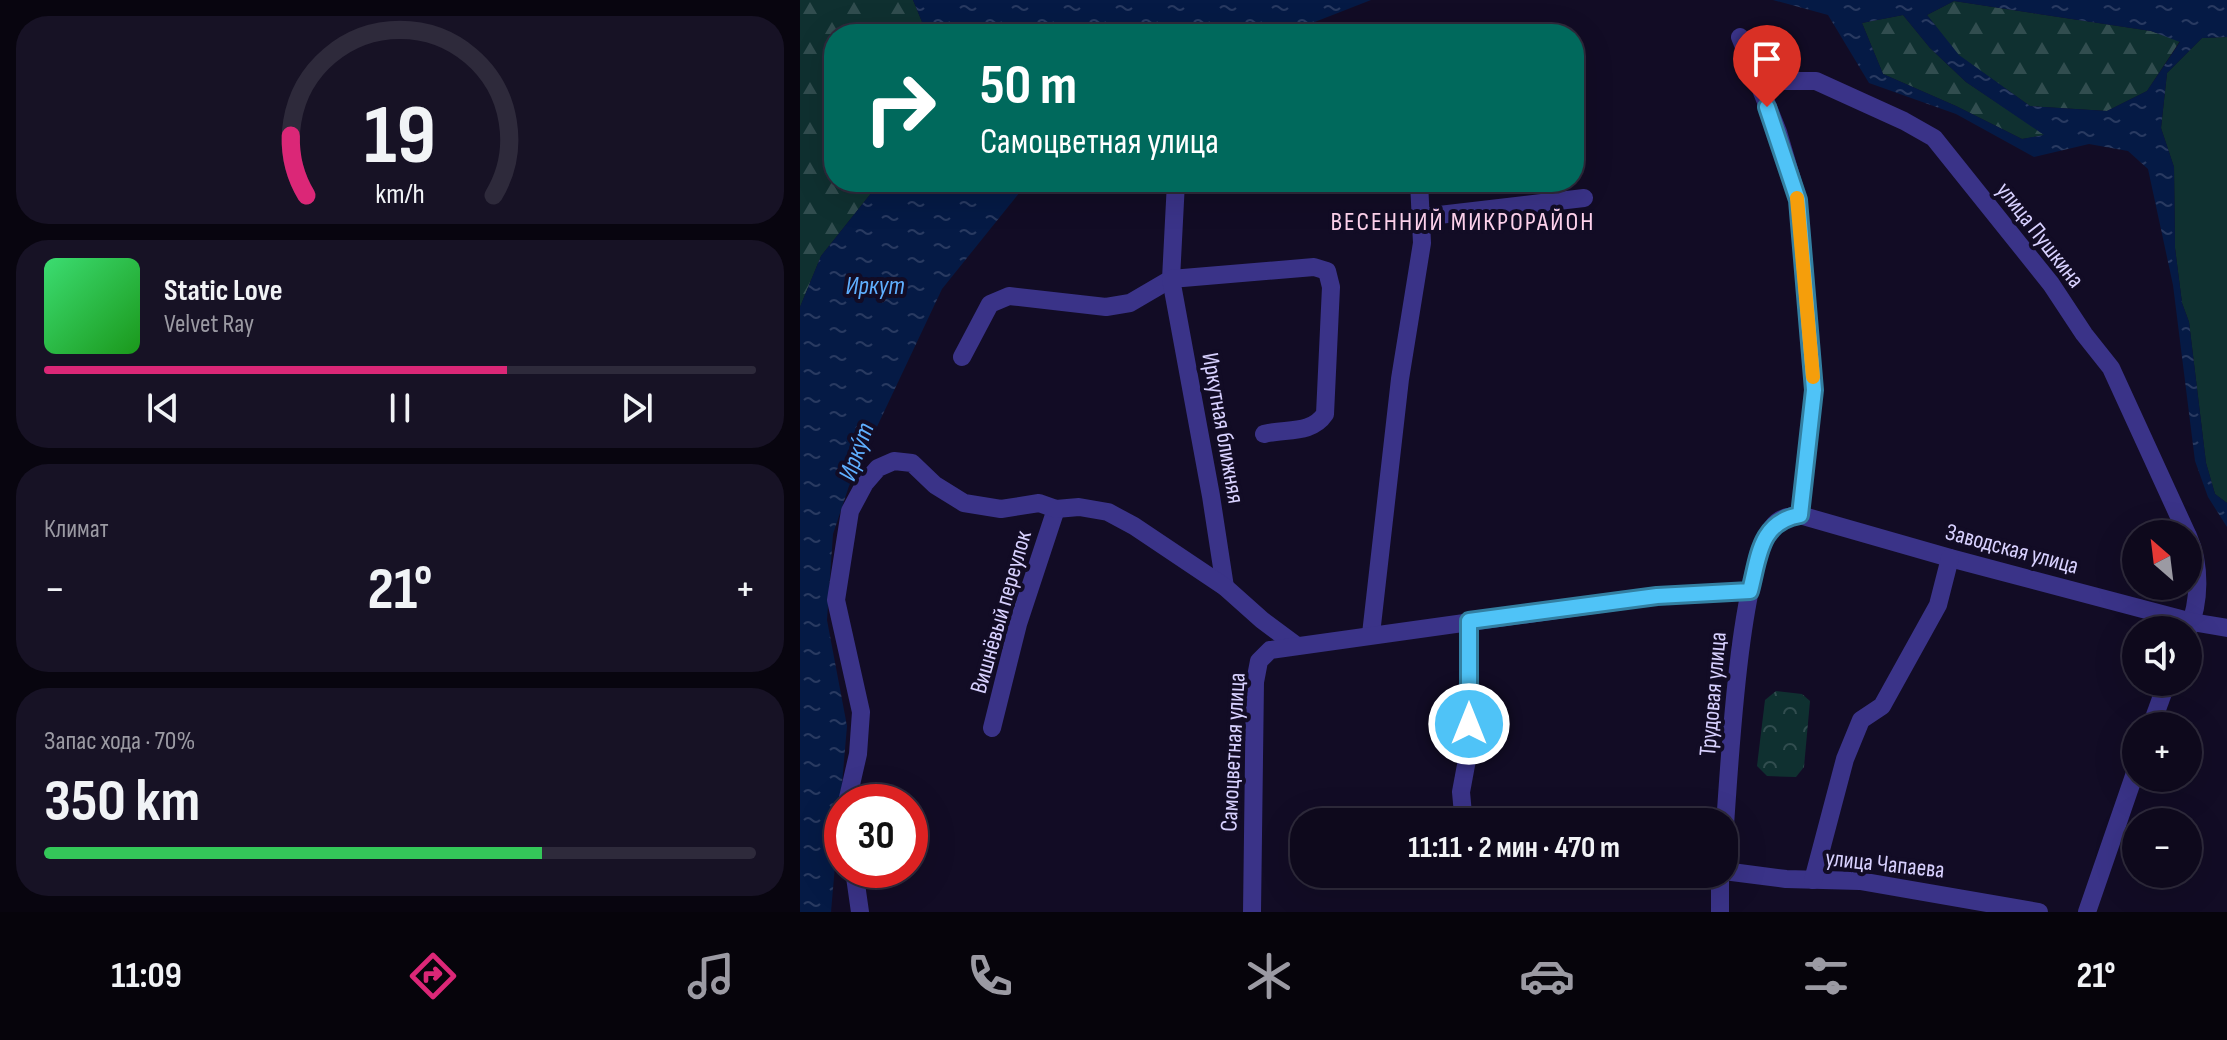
<!DOCTYPE html>
<html lang="ru">
<head>
<meta charset="utf-8">
<style>
	body { margin:0; font-family:"Sofia Sans Condensed",sans-serif; background:#171225; color:#f1f3f6; height:100vh; display:flex; flex-direction:column; font-size:30px; white-space:nowrap }
	* { box-sizing:border-box; margin:0 }
	p { font-size:26px; color:#9b9aa3 }
	.icon { flex:none; width:44px; height:44px; fill:none; stroke:currentColor; stroke-width:2; stroke-linecap:round; stroke-linejoin:round }
	.map { position:relative; flex:1; overflow:hidden }
	.drawer { display:flex; flex-direction:column; gap:16px; padding:16px; background:#08050f; width:800px }
	.drawer>* { flex:none }
	.hud { position:absolute; left:24px; top:24px; width:760px; height:168px; border-radius:32px; box-shadow:0 8px 32px #0002,0 0 0 2px #2e2a3b; background:#00695c; color:#fff; overflow:hidden }
	.needle { width:52px; rotate:332deg }
	.buttons { position:absolute; left:1322px; top:520px; display:grid; gap:16px }
	.buttons a { display:grid; place-items:center; width:80px; height:80px; border-radius:50%; background:#0e091c; box-shadow:0 8px 32px #0002,0 0 0 2px #2e2a3b; font-size:40px }
	.speed { position:absolute; left:24px; top:784px; display:flex; gap:16px; font-size:40px; font-weight:700; text-align:center }
	.speed>* { display:grid; place-content:center; width:104px; height:104px; border-radius:50%; background:#0e091c; box-shadow:0 8px 32px #0002,0 0 0 2px #2e2a3b; line-height:1 }
	.speed .limit { border:12px solid #d22; background:#fff; color:#111 }
	.pin { position:absolute; display:grid; place-items:center; width:68px; height:68px; color:#fff; margin:-82px -34px; border-radius:50% 50% 50% 0; rotate:-45deg; box-shadow:0 0 8px #0007 }
	.pin .icon { rotate:45deg }
	.me { position:absolute; width:88px; margin:-44px; rotate:0deg; stroke-linejoin:round; filter:drop-shadow(0 0 6px #0008) }
	.turn { display:flex; align-items:center; gap:28px; height:168px; padding:0 24px; font-size:36px }
	.turn .icon { width:104px; height:104px; stroke-width:2.5 }
	.turn b { display:block; font-size:56px; line-height:68px }
	.big { font-size:60px; font-weight:700; line-height:1.1 }
	.drawer .card { flex:1; display:flex; flex-direction:column; justify-content:center; gap:12px; min-width:0; padding:0 28px; border-radius:32px; background:#171225 }
	.drawer .dial { align-items:center; gap:0 }
	.dial svg { height:208px; overflow:visible; fill:none; stroke:#2e2a3b; stroke-width:7; stroke-linecap:round; text-anchor:middle }
	.dial text { fill:#f1f3f6; stroke:none }
	.song { display:flex; align-items:center; gap:24px }
	.cover { width:96px; height:96px; border-radius:12px; background:linear-gradient(135deg,hsl(140 70% 55%),hsl(120 70% 35%)) }
	.played { height:8px; border-radius:4px; background:linear-gradient(90deg,#db2777 65%,#2e2a3b 65%) }
	.keys { display:flex; justify-content:space-around; direction:ltr }
	.heat { display:flex; justify-content:space-between; align-items:center; font-size:44px; direction:ltr }
	.charge { height:12px; border-radius:6px; background:linear-gradient(90deg,#34c759 70%,#2e2a3b 0) }
	.trip { position:absolute; left:490px; top:808px; width:448px; height:80px; border-radius:32px; background:#0e091c; box-shadow:0 8px 32px #0002,0 0 0 2px #2e2a3b; font-weight:700; line-height:80px; text-align:center }
	.tabs { display:flex; height:128px; justify-content:space-around; align-items:center; background:#06040b; color:#9b9aa3 }
	.tabs .icon { width:56px; height:56px }
	.tabs .selected { color:#db2777 }
	.tabs b { font-size:36px; color:#f1f3f6 }
	main { display:flex; flex:1; min-height:0 }
	.map>svg:first-child { display:block }
</style>
</head>
<body>
<main>
<section class="drawer">
<div class="card dial"><svg viewBox="0 0 100 80">
<path d="M14 69A42 42 0 1 1 86 69"/>
<path d="M14 69A42 42 0 0 1 8 46" stroke="#db2777"/>
<text x="50" y="56" font-size="32" font-weight="700">19</text>
<text x="50" y="72" font-size="11">km/h</text>
</svg></div>
<div class="card">
<div class="song"><i class="cover"></i><div><b>Static Love</b><p>Velvet Ray</p></div></div>
<div class="played"></div>
<div class="keys"><svg class="icon" aria-label="previous" viewBox="0 0 24 24"><path d="M18 5L8 12l10 7zM5 5v14"/></svg><svg class="icon" aria-label="pause" viewBox="0 0 24 24"><path d="M8 5v14M16 5v14"/></svg><svg class="icon" aria-label="next" viewBox="0 0 24 24"><path d="M6 5l10 7-10 7zM19 5v14"/></svg></div>
</div>
<div class="card"><p>Климат</p>
<div class="heat"><a>−</a><b class="big">21°</b><a>+</a></div>
</div>
<div class="card"><p>Запас хода · 70%</p><b class="big">350 km</b><div class="charge"></div></div>
</section>
<div class="map">
<svg width="1427" height="912" viewBox="0 0 1427 912">
	<defs>
		<pattern id="forest-firs" width="22" height="20" patternUnits="userSpaceOnUse" patternTransform="scale(2)"><rect width="22" height="20" fill="#0f3030"/><path d="M5 1l3.5 6h-7zM16 11l3.5 6h-7z" fill="#314d4f"/></pattern>
		<pattern id="park-crowns" width="20" height="18" patternUnits="userSpaceOnUse" patternTransform="scale(2)"><rect width="20" height="18" fill="#0f3030"/><path d="M2 6a3 3 0 1 1 6 0M12 15a3 3 0 1 1 6 0" fill="none" stroke="#314d4f"/></pattern>
		<pattern id="water-ripples" width="26" height="14" patternUnits="userSpaceOnUse" patternTransform="scale(2)"><rect width="26" height="14" fill="#051a45"/><path d="M2 4q2-2 4 0t4 0M15 11q2-2 4 0t4 0" fill="none" stroke="#293a61"/></pattern>
	</defs>
	<rect width="100%" height="100%" fill="#120c25"/>
	<polygon fill="#0f3030" points="1427,37 1427,503 1415,494 1406,463 1389,322 1382,303 1375,248 1374,167 1361,128 1367,73 1402,38"/>
	<g fill="url(#forest-firs)">
		<polygon points="0,0 113,0 127,34 34,34 34,182 80,182 21,256 0,307"/>
		<polygon points="1154,1 1351,31 1380,41 1347,91 1307,111 1230,106 1158,55 1127,15"/>
		<polygon points="1103,15 1130,48 1166,82 1245,135 1222,139 1156,106 1083,74 1062,23"/>
	</g>
	<polygon fill="url(#park-crowns)" points="976,691 1002,694 1010,701 1004,767 996,777 967,776 957,766 965,700"/>
	<g fill="url(#water-ripples)" fill-rule="evenodd">
		<polygon points="113,0 571,0 484,34 127,34"/>
		<path d="M973,0H1427V37L1402,38L1367,73L1361,128L1374,167L1375,248L1382,303L1389,322L1406,463L1415,494L1427,503V527L1408,497L1395,461L1373,285L1348,169L1328,151L1289,144L1234,157L1156,114L1069,83L1028,15ZM1154,1L1351,31L1380,42L1347,91L1307,111L1230,106L1159,55L1127,15ZM1103,15L1130,48L1166,82L1244,135L1222,139L1156,106L1083,74L1062,23Z"/>
		<polygon points="80,182 228,182 142,289 49,486 33,534 27,620 47,726 31,912 0,912 0,307 21,256"/>
	</g>
	<g fill="none" stroke-linecap="round" stroke-linejoin="round">
		<g stroke="#3a3388" stroke-width="18">
			<polyline points="940,37 978,132 998,200 1014,390 1000,515"/>
			<polyline points="957,81 1016,81 1104,121 1134,138 1251,284 1284,334 1311,368 1387,534"/>
			<polyline points="622,217 784,198"/>
			<polyline points="162,357 190,304 209,296 306,307 330,303 371,279 376,182"/>
			<path d="M1388,536C1401,565 1400,602 1388,631"/>
			<path d="M425,587L411,496L371,279L514,267L527,271L531,287L525,414C511,435 485,428 464,434"/>
			<polyline points="669,621 669,749 661,792 663,814 691,822"/>
			<polyline points="571,634 600,379 622,243 619,182"/>
			<polyline points="1351,726 1367,682"/>
			<polyline points="192,728 218,624 256,509"/>
			<polyline points="47,802 58,754 61,712 36,600 50,511 65,483 78,468 94,461 112,463 135,485 164,503 201,509 239,503 256,509 279,507 308,512 334,526 425,587 462,620 497,646"/>
			<path d="M924,838C929,780 938,555 977,522C983,517 992,516 1000,515L1150,558L1392,622L1427,628"/>
			<polyline points="54,870 60,912"/>
			<polyline points="924,871 986,879 1060,881 1239,912"/>
			<polyline points="1013,880 1045,759 1061,720 1082,706 1138,605 1150,558"/>
			<polyline points="452,912 455,682 459,661 470,650 857,596 950,591"/>
			<polyline points="920,912 920,874"/>
			<polyline points="1287,912 1336,770"/>
		</g>
	</g>
	<g fill="none" stroke-linecap="round" stroke-linejoin="round">
		<defs>
			<path id="route" d="M669,724V621L857,596L950,591C959,557 959,522 1000,515L1014,390L998,200L967,107"/>
		</defs>
		<use href="#route" stroke="#337fa1" stroke-width="20"/>
		<use href="#route" stroke="#4fc3f7" stroke-width="14"/>
		<polyline stroke="#f59e0b" stroke-width="14" points="997,198 1013,377"/>
	</g>
	<g text-anchor="middle" dominant-baseline="central" stroke-width="8" stroke-linejoin="round" paint-order="stroke">
		<g font-size="24" fill="#d8d1ff" stroke="#120c25">
			<text transform="translate(1240 235) rotate(52)">улица Пушкина</text>
			<text transform="translate(423 428) rotate(80)">Иркутная ближняя</text>
			<text transform="translate(1212 549) rotate(15)">Заводская улица</text>
			<text transform="translate(201 612) rotate(-74)">Вишнёвый переулок</text>
			<text transform="translate(913 694) rotate(-85)">Трудовая улица</text>
			<text transform="translate(433 752) rotate(-87)">Самоцветная улица</text>
			<text transform="translate(1085 864) rotate(6)">улица Чапаева</text>
		</g>
		<g font-size="26" letter-spacing="2" fill="#ffd3ed" stroke="#120c25">
			<text x="663" y="222">ВЕСЕННИЙ МИКРОРАЙОН</text>
		</g>
		<g font-size="26" font-style="italic" fill="#5fafff" stroke="#120c25">
			<text x="75" y="286">Иркут</text>
			<text transform="translate(57 452) rotate(-70)">Ирку́т</text>
		</g>
	</g>
</svg>
<div class="buttons">
<a><svg class="needle" viewBox="-14 -14 28 28"><path d="M0-13l5 13h-10z" fill="#e53935"/><path d="M0 13l5-13h-10z" fill="#9b9aa3"/></svg></a>
<a><svg class="icon" aria-label="sound" viewBox="0 0 24 24"><path d="M4 9h4l5-4v14l-5-4H4zM17 9q2 3 0 6"/></svg></a>
<a>+</a>
<a>−</a>
</div>
<div class="speed"><div class="limit">30</div></div>
<div class="pin" style="left:967px;top:107px;background:#d93025"><svg class="icon" aria-label="arrive" viewBox="0 0 24 24"><path d="M6 21V4h12l-3 4 3 4H6"/></svg></div>
<svg class="me" style="left:669px;top:724px" viewBox="-20 -20 40 40"><circle r="17" fill="#4fc3f7" stroke="#fff" stroke-width="3"/><path d="M0-11L8 9 0 5-8 9z" fill="#fff"/></svg>
<div class="trip">11:11 · 2 мин · 470 m</div>
<div class="hud">
<div class="turn"><svg class="icon" aria-label="right" viewBox="0 0 24 24"><path d="M7 20v-9h11M14 6l5 5-5 5"/></svg><div><b>50 m</b>Самоцветная улица</div></div>
</div>
</div>
</main>
<nav class="tabs">
<b>11:09</b>
<svg class="icon selected" aria-label="directions" viewBox="0 0 24 24"><path d="M12 3l9 9-9 9-9-9zM9 14v-3h6M13 9l2 2-2 2"/></svg>
<svg class="icon" aria-label="music" viewBox="0 0 24 24"><path d="M9 18V5l10-2v13"/><circle cx="6" cy="18" r="3"/><circle cx="16" cy="16" r="3"/></svg>
<svg class="icon" aria-label="phone" viewBox="0 0 24 24"><path d="M5 4h4l2 5-3 2q2 4 5 5l2-3 5 2v4C11 20 4 13 5 4z"/></svg>
<svg class="icon" aria-label="climate" viewBox="0 0 24 24"><path d="M12 3v18M4 7l16 10M4 17L20 7"/></svg>
<svg class="icon" aria-label="car" viewBox="0 0 24 24"><path d="M5 17H2v-5l4-1 3-4h7l3 4 3 1v5h-3M9 17h6M6 11h13"/><circle cx="7" cy="17" r="2"/><circle cx="17" cy="17" r="2"/></svg>
<svg class="icon" aria-label="filters" viewBox="0 0 24 24"><path d="M4 7h16M4 17h16"/><circle cx="9" cy="7" r="2"/><circle cx="15" cy="17" r="2"/></svg>
<b>21°</b>
</nav>
</body>
</html>
